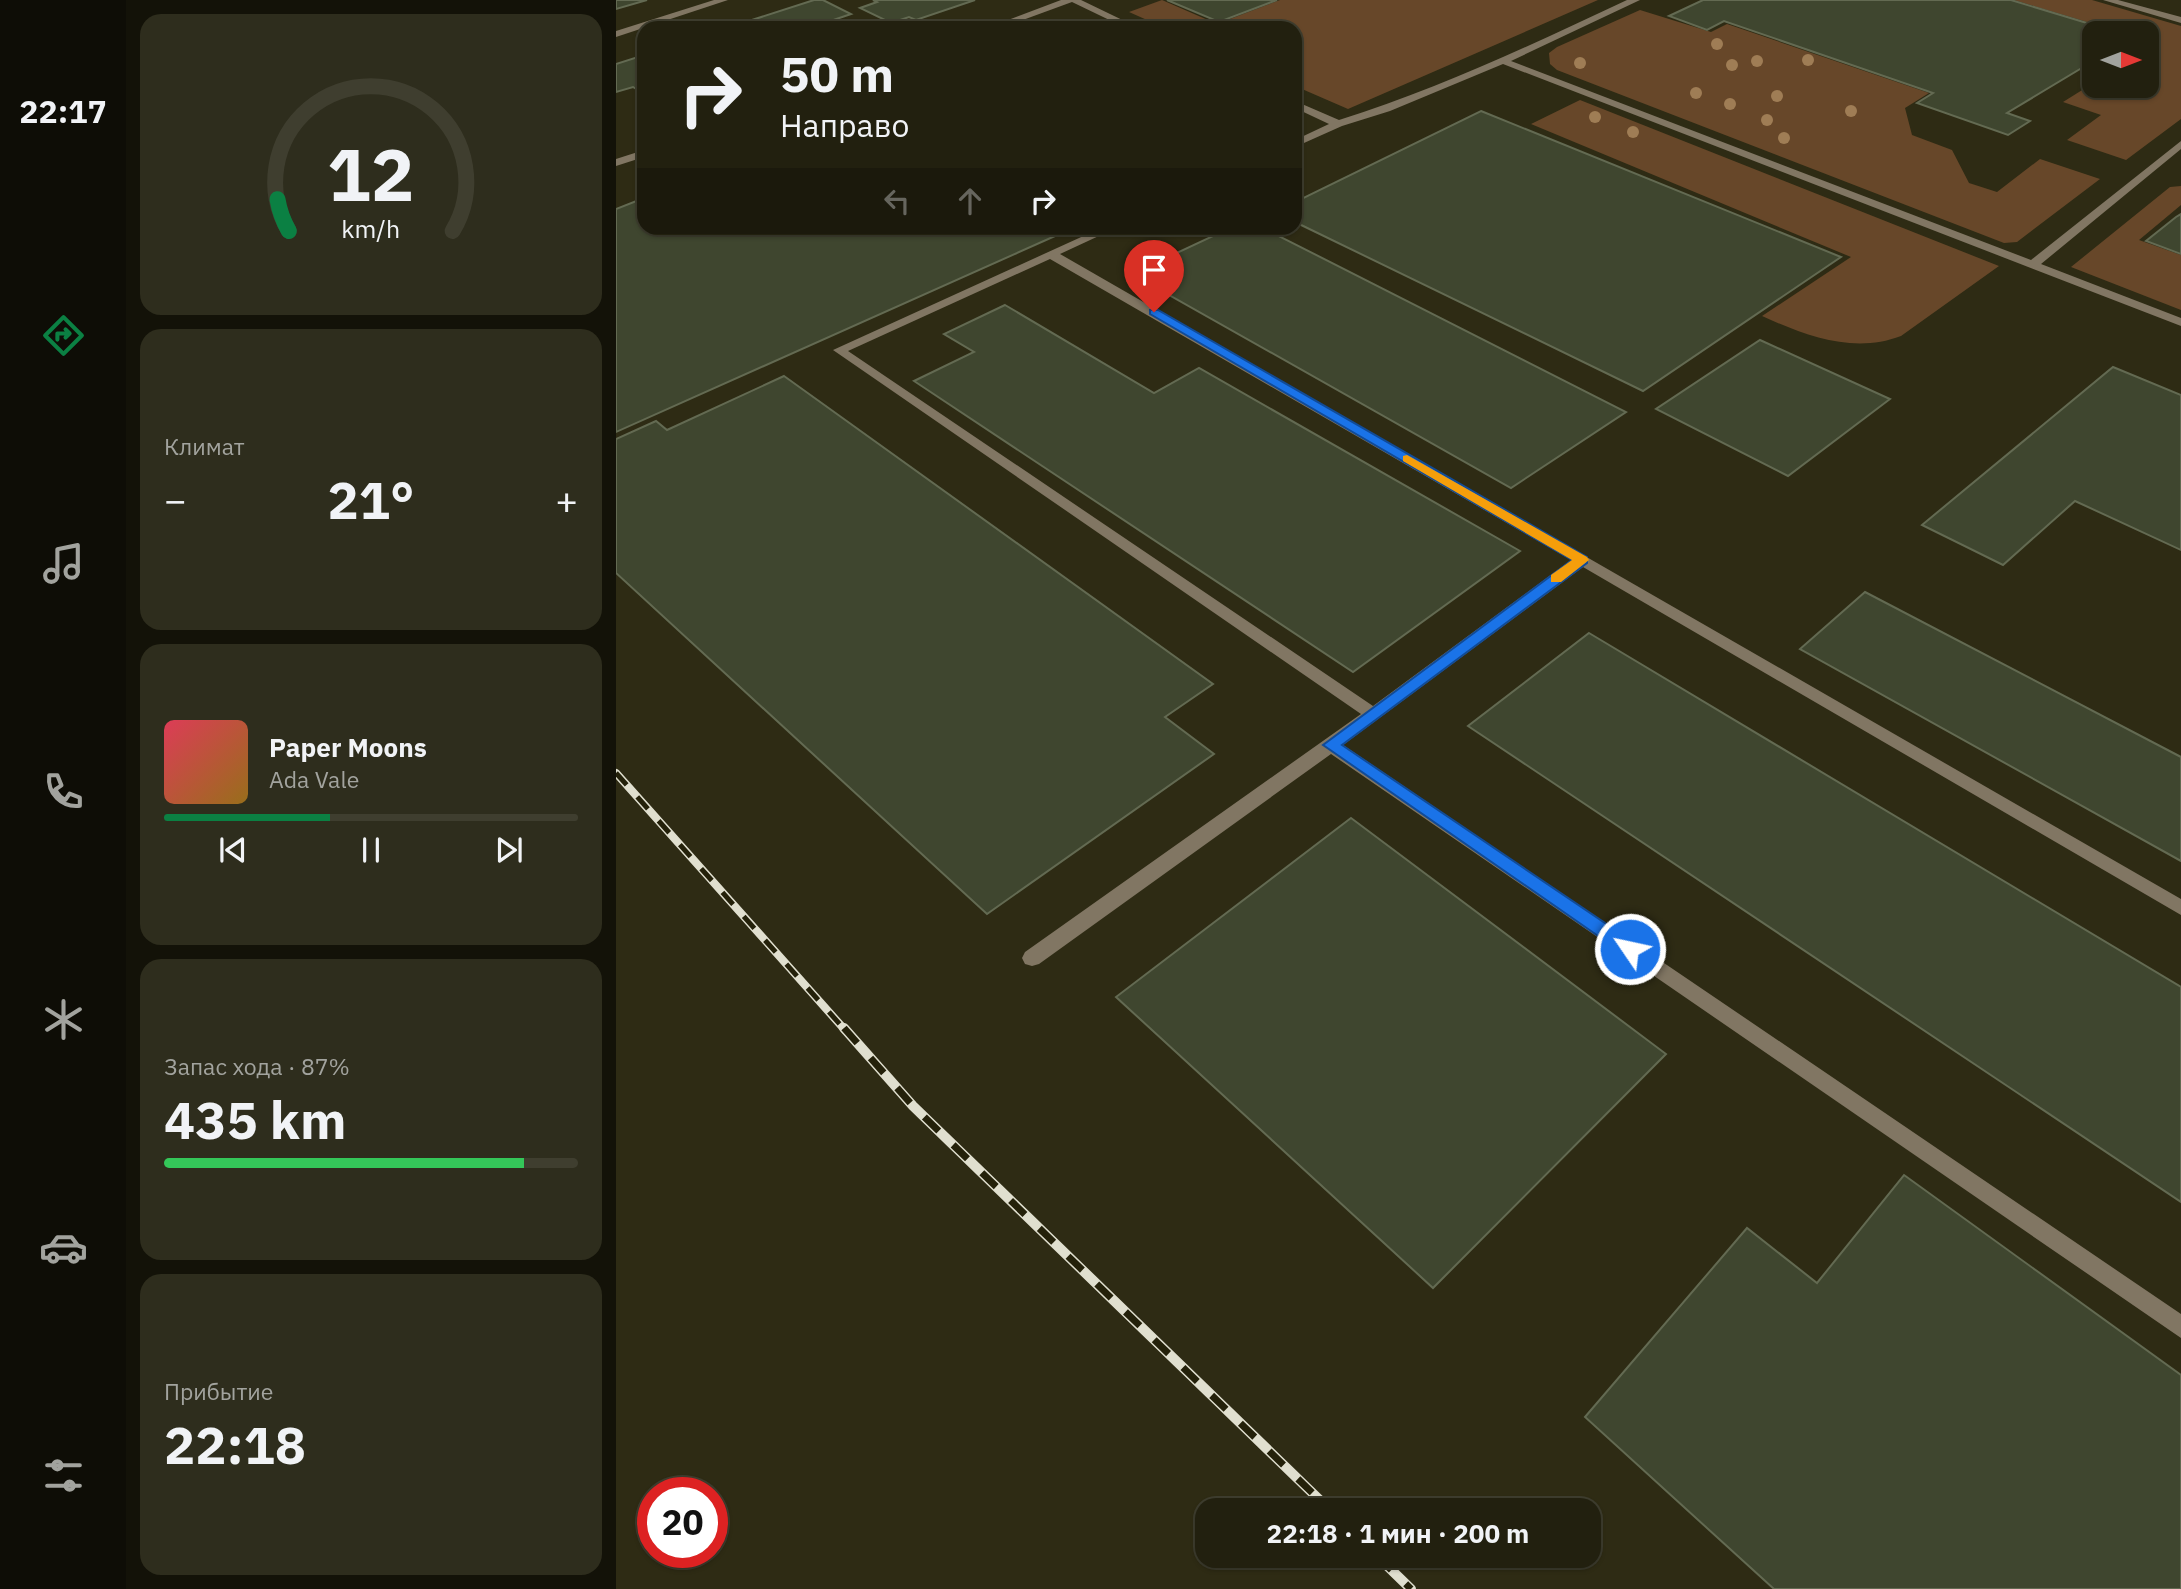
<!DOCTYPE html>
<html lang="ru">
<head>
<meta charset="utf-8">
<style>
	body { margin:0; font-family:"IBM Plex Sans",sans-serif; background:#2e2d1d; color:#f1f3f6; height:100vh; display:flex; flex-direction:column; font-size:26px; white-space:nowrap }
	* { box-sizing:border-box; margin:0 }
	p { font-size:23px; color:#a2a39e }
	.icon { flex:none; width:38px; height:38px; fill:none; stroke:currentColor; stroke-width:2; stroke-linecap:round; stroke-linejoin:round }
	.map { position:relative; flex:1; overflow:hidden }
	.sheet { display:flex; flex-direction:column; gap:14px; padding:14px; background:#131208; width:490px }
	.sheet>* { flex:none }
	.banner { position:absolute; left:21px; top:21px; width:665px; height:214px; border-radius:21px; box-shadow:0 2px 5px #0004,0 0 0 2px #3f3e2f; background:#22200f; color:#f1f3f6; overflow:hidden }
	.needle { width:46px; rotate:90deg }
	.controls { position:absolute; left:1466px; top:21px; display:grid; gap:14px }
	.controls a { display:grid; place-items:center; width:77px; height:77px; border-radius:14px; background:#22200f; box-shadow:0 2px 5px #0004,0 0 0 2px #3f3e2f; font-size:35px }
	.speed { position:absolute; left:21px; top:1477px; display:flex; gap:14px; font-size:35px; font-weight:700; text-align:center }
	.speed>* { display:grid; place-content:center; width:91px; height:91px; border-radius:50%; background:#22200f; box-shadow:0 2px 5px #0004,0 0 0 2px #3f3e2f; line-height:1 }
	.speed .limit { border:10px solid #d22; background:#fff; color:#111 }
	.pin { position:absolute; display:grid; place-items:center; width:60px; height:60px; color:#fff; margin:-72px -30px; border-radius:50% 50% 50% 0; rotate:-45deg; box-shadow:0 0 7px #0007 }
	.pin .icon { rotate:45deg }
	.me { position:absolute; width:77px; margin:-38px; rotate:304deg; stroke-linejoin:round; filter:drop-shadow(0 0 5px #0008) }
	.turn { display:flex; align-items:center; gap:24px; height:147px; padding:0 28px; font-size:32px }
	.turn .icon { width:91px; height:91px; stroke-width:2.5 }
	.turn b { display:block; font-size:49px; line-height:60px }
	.lanes { display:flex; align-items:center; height:66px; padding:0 28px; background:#0003; justify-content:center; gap:35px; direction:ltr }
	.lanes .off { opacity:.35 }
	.big { font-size:52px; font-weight:700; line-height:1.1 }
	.sheet .widget { flex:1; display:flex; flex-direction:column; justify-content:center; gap:10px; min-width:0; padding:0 24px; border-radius:21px; background:#2e2d1d }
	.sheet .dial { align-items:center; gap:0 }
	.dial svg { height:182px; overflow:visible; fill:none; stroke:#3f3e2f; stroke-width:7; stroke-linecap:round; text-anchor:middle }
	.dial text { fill:#f1f3f6; stroke:none }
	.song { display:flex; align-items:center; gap:21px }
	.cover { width:84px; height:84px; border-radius:10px; background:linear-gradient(135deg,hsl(350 70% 55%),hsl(40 70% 35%)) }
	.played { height:7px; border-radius:4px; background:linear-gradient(90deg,#0b8043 40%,#3f3e2f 40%) }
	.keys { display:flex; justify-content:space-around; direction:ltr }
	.heat { display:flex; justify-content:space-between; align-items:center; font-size:38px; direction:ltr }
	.charge { height:10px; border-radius:5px; background:linear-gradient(90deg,#34c759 87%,#3f3e2f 0) }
	.trip { position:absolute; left:579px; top:1498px; width:406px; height:70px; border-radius:21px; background:#22200f; box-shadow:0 2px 5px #0004,0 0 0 2px #3f3e2f; font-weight:700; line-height:70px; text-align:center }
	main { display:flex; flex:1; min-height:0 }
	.menu { display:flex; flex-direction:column; width:126px; justify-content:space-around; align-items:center; background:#0e0d06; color:#a2a39e }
	.menu .icon { width:49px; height:49px }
	.menu .current { color:#0b8043 }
	.menu b { font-size:32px; color:#f1f3f6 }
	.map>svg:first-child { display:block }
</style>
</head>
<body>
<main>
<nav class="menu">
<b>22:17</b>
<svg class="icon current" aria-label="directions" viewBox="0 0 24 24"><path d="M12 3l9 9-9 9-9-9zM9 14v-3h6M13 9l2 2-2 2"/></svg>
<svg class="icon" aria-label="music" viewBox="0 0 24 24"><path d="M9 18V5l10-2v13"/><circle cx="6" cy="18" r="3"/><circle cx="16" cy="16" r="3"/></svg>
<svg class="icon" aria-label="phone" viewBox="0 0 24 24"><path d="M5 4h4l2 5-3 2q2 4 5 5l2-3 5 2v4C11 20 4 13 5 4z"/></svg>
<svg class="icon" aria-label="climate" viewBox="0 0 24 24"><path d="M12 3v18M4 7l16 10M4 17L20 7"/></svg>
<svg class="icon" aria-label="car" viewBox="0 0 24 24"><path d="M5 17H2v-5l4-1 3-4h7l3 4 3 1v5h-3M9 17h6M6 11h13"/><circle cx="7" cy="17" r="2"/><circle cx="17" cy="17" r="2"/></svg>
<svg class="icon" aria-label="filters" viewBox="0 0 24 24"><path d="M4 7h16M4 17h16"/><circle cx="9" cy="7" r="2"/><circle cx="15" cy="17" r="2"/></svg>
</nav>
<section class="sheet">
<div class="widget dial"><svg viewBox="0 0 100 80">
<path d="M14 69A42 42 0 1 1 86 69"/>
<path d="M14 69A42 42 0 0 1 9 55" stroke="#0b8043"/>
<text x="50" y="56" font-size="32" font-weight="700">12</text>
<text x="50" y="72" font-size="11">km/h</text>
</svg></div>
<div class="widget"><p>Климат</p>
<div class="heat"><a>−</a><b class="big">21°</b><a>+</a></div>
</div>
<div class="widget">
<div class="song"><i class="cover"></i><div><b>Paper Moons</b><p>Ada Vale</p></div></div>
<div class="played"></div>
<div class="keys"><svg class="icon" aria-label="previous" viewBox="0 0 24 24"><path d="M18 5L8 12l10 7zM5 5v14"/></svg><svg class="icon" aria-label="pause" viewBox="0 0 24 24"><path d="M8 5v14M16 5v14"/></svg><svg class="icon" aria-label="next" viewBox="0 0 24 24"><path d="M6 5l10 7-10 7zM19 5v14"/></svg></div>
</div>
<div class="widget"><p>Запас хода · 87%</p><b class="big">435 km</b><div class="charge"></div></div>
<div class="widget"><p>Прибытие</p><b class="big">22:18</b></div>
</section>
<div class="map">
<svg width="1565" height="1589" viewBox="0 0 1565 1589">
	<rect width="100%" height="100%" fill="#2e2b14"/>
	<g fill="#674729">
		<polygon points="546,0 601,24 664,0 982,0 732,109 679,86 679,28 549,28 513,12"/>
		<polygon points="1398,0 1476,0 1565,26 1565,119 1510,160 1451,140 1485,115 1447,102 1479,82 1479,86 1531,86 1531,49 1539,43 1531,40 1531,33 1508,33"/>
		<polygon points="1024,10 1095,32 1111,24 1313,93 1289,108 1296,135 1336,150 1353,183 1381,192 1424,159 1484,179 1401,242 1388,243 941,70 934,64 933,53 941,47"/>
		<path d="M964,100L1383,266L1285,336C1238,354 1190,336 1146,316L1235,257L915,124Z"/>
		<polygon points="1565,186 1565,205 1523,240 1565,255 1565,310 1455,267 1554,187"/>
	</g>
	<g fill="#3f462f" stroke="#636a52" stroke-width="2">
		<polygon points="0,0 31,0 0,9"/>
		<polygon points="198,0 207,0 235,14 194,28 111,28"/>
		<polygon points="257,0 359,0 300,20 293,17 275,23 244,8 261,2"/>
		<polygon points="551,0 661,0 603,22"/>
		<polygon points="1087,0 1395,0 1504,33 1479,33 1479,60 1391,113 1414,121 1392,135 1301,103 1317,93 1108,21 1091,30 1053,16"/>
		<polygon points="28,55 28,94 17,87 0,92 0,64"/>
		<polygon points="865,111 1225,257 1027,391 679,222 679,202"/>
		<polygon points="28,198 28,228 457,228 0,432 0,209"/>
		<polygon points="1565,214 1565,254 1530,241 1560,217"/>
		<polygon points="614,228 647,228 1010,412 895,488 516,274"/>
		<polygon points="389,305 538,393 583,368 904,551 737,672 298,381 358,352 328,334"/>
		<polygon points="1144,340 1274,399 1172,476 1040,409"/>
		<polygon points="1497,367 1565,395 1565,550 1459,501 1387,565 1306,525"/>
		<polygon points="168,376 597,684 549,717 598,754 371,914 0,573 0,439 40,421 51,430"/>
		<polygon points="1249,592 1565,757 1565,861 1184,649"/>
		<polygon points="973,633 1565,987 1565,1202 852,726"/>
		<polygon points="735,818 1050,1054 817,1288 500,997"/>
		<polygon points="1288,1175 1565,1375 1565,1589 1158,1589 969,1417 1131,1228 1201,1283"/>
	</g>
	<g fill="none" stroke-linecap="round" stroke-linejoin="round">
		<g fill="#817663" fill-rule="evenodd">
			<polygon points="98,0 112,0 0,37 0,31"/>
			<polygon points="445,0 465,0 523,28 510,28 456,2 385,28 371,28"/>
			<path d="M1011,0H1024L895,61L1415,260L1565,141V149L1425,264L1565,318V326L887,64L774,111L726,126L679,147V140L713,124L679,108V101L723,120C822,89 917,44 1011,0Z"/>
			<polygon points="1487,0 1502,0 1565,17 1565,23"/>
			<polygon points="28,150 28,157 0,166 0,159"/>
			<path d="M485,228H500L444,254L1565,899V915L967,567L727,745L1565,1314V1338L715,754L423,964L416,966L409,964L406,958L409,952L745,714L217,350ZM434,259L955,560L757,706L232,351Z"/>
		</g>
		<defs>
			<polyline id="rail-far1" points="0,773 229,1030"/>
			<g id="rail">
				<polyline points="228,1028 297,1106 714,1510"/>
				<polyline points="761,1556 795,1589"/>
			</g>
		</defs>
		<use href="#rail-far1" stroke="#e0dfcf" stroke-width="8"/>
		<use href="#rail" stroke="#e0dfcf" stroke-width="10"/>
		<use href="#rail-far1" stroke="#24210a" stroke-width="5" stroke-dasharray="16" stroke-linecap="butt"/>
		<use href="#rail" stroke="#24210a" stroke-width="7" stroke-dasharray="20" stroke-linecap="butt"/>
	</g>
	<g fill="#9f7d55">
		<circle cx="1101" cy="44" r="6"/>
		<circle cx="1192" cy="60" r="6"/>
		<circle cx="1141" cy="61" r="6"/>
		<circle cx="964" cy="63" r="6"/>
		<circle cx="1116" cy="65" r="6"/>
		<circle cx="1080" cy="93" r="6"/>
		<circle cx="1161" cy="96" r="6"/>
		<circle cx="1114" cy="104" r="6"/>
		<circle cx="1235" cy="111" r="6"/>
		<circle cx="979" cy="117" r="6"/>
		<circle cx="1151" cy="120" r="6"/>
		<circle cx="1017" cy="132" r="6"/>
		<circle cx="1168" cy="138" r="6"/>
	</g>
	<polygon fill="#1a73e8" stroke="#114b97" stroke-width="2" points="534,310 542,310 971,557 971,563 726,745 1020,944 1022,949 1020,954 1008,954 707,745 956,560 534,314"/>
	<polygon fill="#f59e0b" points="791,455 971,557 973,560 945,582 935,582 935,575 956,560 787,461 787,456"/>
</svg>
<div class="controls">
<a><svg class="needle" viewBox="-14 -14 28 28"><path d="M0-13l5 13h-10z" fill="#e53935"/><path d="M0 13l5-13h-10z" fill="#a2a39e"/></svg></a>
</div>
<div class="speed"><div class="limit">20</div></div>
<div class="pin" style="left:538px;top:312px;background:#d93025"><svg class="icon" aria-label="arrive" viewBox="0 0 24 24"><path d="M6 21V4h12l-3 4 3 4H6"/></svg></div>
<svg class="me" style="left:1014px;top:949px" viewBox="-20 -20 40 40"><circle r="17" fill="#1a73e8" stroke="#fff" stroke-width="3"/><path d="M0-11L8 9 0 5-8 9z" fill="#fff"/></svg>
<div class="trip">22:18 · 1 мин · 200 m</div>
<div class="banner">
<div class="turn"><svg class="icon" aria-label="right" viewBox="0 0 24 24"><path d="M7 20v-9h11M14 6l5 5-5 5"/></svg><div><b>50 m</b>Направо</div></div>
<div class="lanes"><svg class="icon off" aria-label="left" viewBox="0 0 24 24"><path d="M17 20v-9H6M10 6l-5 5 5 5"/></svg><svg class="icon off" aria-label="ahead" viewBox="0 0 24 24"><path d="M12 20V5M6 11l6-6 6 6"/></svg><svg class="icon" aria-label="right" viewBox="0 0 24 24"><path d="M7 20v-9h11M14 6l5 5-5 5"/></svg></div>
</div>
</div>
</main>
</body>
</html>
